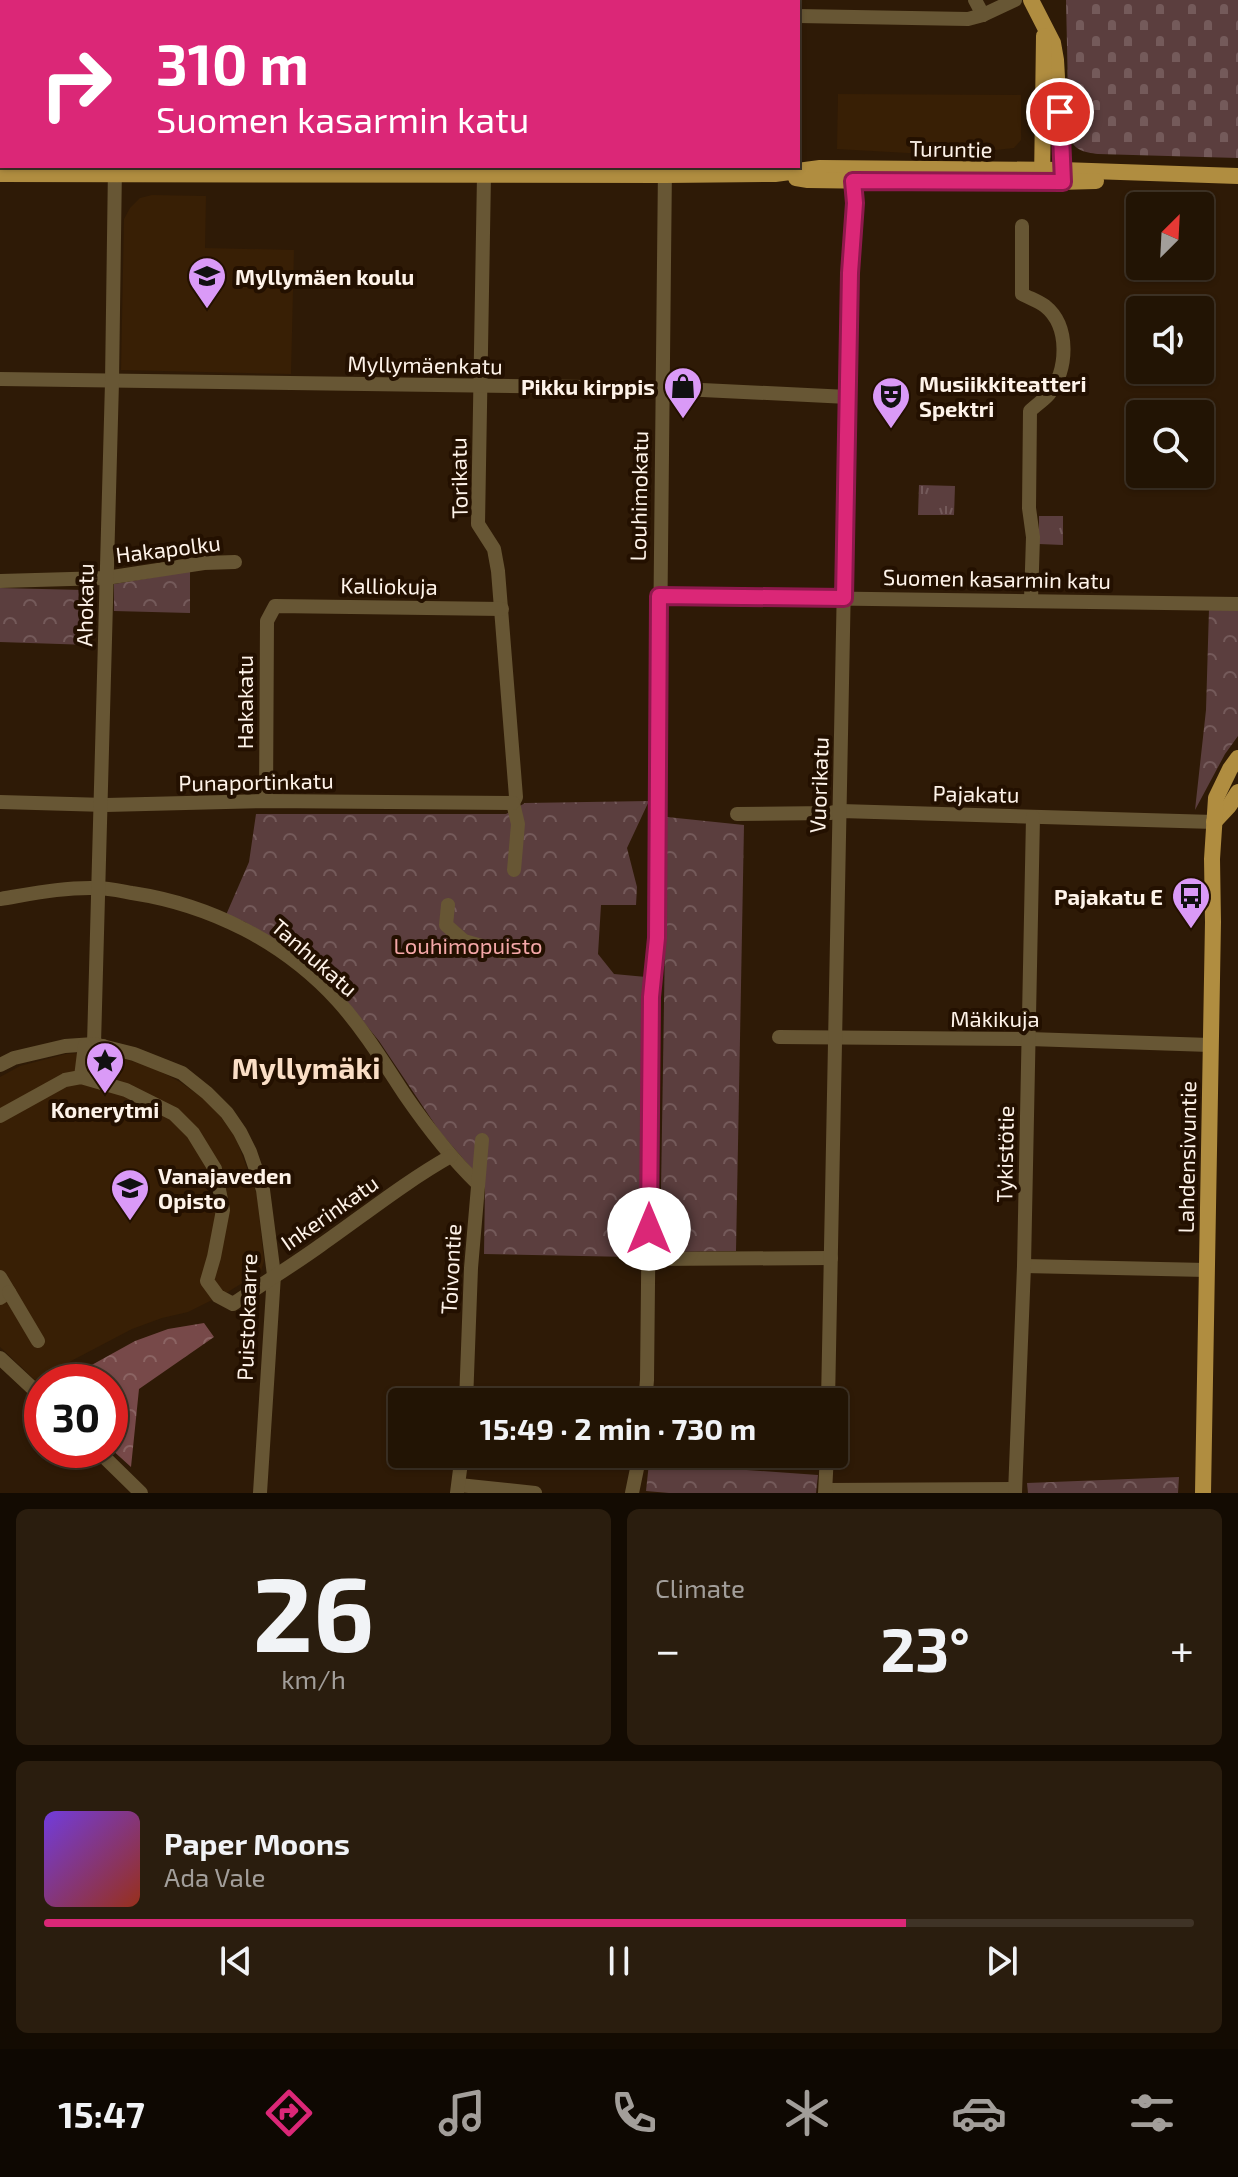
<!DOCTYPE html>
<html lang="en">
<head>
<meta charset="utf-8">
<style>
	body { margin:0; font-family:"Exo 2",sans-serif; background:#2a1d0e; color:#f1f3f6; height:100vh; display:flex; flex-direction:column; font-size:30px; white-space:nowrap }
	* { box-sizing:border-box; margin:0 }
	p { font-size:26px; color:#a29e9a }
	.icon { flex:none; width:44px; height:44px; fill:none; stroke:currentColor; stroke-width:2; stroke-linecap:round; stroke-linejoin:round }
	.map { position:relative; height:1493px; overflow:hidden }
	.drawer { display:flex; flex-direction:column; gap:16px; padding:16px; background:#130b02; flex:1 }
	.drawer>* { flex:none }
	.guide { position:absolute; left:0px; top:0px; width:800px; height:168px; box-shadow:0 2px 6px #0004,0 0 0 2px #3f3326; background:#db2777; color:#fff; overflow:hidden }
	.needle { width:52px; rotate:24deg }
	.controls { position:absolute; left:1126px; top:192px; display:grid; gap:16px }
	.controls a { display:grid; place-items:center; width:88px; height:88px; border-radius:8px; background:#221404; box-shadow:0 2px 6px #0004,0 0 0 2px #3f3326; font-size:40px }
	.speed { position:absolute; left:24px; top:1364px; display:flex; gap:16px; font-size:40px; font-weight:700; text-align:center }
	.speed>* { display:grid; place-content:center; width:104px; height:104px; border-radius:50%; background:#221404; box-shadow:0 2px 6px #0004,0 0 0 2px #3f3326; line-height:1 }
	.speed .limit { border:12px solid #d22; background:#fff; color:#111 }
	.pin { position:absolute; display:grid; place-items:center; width:68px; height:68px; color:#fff; margin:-34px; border:4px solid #fff; border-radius:50%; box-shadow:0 2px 8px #0007 }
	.me { position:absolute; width:88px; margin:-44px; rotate:0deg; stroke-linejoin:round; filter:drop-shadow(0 0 6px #0008) }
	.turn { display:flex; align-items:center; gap:28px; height:168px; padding:0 24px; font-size:36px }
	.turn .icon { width:104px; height:104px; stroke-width:2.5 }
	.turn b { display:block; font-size:56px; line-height:68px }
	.big { font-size:60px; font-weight:700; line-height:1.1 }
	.drawer .widget { flex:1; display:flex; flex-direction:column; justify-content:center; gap:12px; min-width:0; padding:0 28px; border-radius:12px; background:#2a1d0e }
	.drawer .dial { align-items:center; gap:0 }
	.dial b { font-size:104px; line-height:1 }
	.song { display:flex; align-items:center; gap:24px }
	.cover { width:96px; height:96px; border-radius:12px; background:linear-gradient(135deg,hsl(260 70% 55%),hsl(10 70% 35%)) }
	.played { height:8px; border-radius:4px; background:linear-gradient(90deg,#db2777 75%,#3f3326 75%) }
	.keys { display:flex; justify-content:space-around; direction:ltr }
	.heat { display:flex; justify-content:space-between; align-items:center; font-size:44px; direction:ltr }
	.drawer .tiles { flex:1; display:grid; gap:16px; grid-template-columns:1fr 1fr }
	.widget:last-child { grid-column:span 2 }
	.trip { position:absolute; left:388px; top:1388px; width:460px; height:80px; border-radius:8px; background:#221404; box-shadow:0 2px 6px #0004,0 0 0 2px #3f3326; font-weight:700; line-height:80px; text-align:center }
	.tabs { display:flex; height:128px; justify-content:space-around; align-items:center; background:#0e0802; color:#a29e9a }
	.tabs .icon { width:56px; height:56px }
	.tabs .on { color:#db2777 }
	.tabs b { font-size:36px; color:#f1f3f6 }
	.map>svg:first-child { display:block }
</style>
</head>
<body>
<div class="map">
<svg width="1238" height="1493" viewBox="0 0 1238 1493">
	<defs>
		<pattern id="grass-tufts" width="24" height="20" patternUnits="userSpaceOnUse" patternTransform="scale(2)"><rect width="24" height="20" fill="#5b3e3e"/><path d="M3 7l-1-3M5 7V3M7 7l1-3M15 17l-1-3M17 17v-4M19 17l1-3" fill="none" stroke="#745a5a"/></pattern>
		<pattern id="forest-crowns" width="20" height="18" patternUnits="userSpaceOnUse" patternTransform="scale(2)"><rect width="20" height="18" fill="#774949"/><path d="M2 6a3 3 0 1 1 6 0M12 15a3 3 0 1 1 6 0" fill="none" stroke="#8b6463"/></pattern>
		<pattern id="cemetery-stones" width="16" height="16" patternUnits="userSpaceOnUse" patternTransform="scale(2)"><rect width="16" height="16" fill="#5b3e3e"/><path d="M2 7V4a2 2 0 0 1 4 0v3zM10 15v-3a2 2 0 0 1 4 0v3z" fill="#745a5a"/></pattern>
		<pattern id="park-crowns" width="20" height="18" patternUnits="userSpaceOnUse" patternTransform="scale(2)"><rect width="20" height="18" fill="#5b3e3e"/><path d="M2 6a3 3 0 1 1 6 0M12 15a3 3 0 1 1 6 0" fill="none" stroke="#745a5a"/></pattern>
	</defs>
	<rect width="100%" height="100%" fill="#2e1a06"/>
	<g fill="#381f05">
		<polygon points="838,94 1021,95 1021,140 1014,148 969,153 908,153 837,149"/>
		<polygon points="152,195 206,196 205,248 294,250 291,374 121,370 124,219 130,208 140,198"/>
		<polygon points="94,1052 128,1060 156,1069 180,1082 204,1099 221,1117 235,1136 257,1195 264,1261 261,1271 228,1292 188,1312 162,1318 132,1329 35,1380 0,1347 0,1077 20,1066 66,1054"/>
	</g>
	<g fill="url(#grass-tufts)">
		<polygon points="919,485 955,486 954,515 918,515"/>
		<polygon points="1039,516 1063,516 1063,545 1039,544"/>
	</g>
	<polygon fill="url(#forest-crowns)" points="204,1323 214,1337 139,1389 131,1467 110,1448 110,1382 61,1382 135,1341 168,1329"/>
	<path fill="url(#cemetery-stones)" d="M1066,0H1238V158L1098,154C1084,152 1075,151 1069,137Z"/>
	<g fill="url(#park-crowns)">
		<polygon points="190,571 190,613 114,611 114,584"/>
		<polygon points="0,588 84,590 92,600 90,645 0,642"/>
		<polygon points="1209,609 1238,609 1238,736 1225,754 1195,810 1206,710"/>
		<polygon points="649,801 627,848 637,887 636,905 601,905 598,954 614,974 646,977 643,1253 631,1257 484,1254 485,1184 440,1132 379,1041 339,992 297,957 245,922 226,915 249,862 256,814 506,814 525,803"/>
		<polygon points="667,817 744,825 736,1251 660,1252"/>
		<polygon points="649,1463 818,1475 816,1493 669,1493 646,1491"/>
		<polygon points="1179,1477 1178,1493 1028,1493 1027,1483"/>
	</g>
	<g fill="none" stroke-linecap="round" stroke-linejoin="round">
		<g stroke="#675634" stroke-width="14">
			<polyline points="0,0 89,2"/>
			<polyline points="975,0 983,15"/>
			<polyline points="488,2 488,0"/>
			<polyline points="798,16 968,19 983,15 1015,0"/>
			<polyline points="484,175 478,524 494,549 498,571 516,797 513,803 518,824 514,870"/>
			<path d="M1022,226V294C1029,298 1038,301 1045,306C1070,326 1068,370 1049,394C1044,400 1036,405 1030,411L1029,508L1033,537L1031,600"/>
			<polyline points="0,379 661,388 848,397"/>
			<polyline points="0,581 106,578 204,563 235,562"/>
			<polyline points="659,596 1238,604"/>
			<polyline points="266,801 267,621 275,606 502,609"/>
			<polyline points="0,802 106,805 266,801 513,803"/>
			<polyline points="737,814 830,813 841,811 1214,822"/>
			<path d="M0,899C31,894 64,887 96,888C108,888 121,891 132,893C211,905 284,942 338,1001C364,1030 384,1063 405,1095C427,1127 450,1157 478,1184"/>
			<polyline points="448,905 446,925 464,941 503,952"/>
			<polyline points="779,1037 1029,1039 1210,1045"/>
			<polyline points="94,1044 112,382 115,166"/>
			<polyline points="0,1065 14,1058 65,1046 94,1044 134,1054 182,1073 207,1093 227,1113 240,1132 250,1152 263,1190 274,1275 260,1493"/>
			<polyline points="81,1077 85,1045"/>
			<polyline points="99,1081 103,1046"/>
			<path d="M0,1116L65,1080L81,1077L126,1090L174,1114L193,1133L215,1169L223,1210L214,1257L207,1281L218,1296L233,1304C262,1284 292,1266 321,1245C364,1215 405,1182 451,1156"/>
			<polyline points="649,1259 831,1258"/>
			<polyline points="1024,1266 1206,1270"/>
			<polyline points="0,1277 9,1292 0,1298"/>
			<polyline points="9,1292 38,1341"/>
			<polyline points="0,1358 42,1397"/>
			<polyline points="466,1402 471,1268 482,1140"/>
			<polyline points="645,1402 647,1380 651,997 657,938 665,166"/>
			<polyline points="828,1402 850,273 855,203 852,171"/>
			<polyline points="97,1450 141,1493"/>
			<polyline points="459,1485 535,1493"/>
			<polyline points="826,1490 1014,1489"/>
			<polyline points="457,1493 462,1454"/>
			<polyline points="632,1493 640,1454"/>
			<polyline points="825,1493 827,1454"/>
			<polyline points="1015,1493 1024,1266 1033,817"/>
		</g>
		<g stroke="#b08d40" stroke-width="16">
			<polyline points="1031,0 1053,43 1056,60 1063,181"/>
			<polyline points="0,174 665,175 775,174 820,168 1062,170 1238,176"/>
			<polyline points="796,178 808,180 1019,183 1096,181"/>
			<polyline points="1042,181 1044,36"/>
			<polyline points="1214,822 1229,806 1238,792"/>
			<polyline points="1203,1493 1213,922 1212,859 1216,798 1230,769 1238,758"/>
		</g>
	</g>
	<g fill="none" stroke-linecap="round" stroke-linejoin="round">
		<defs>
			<polyline id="route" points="649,1229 651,997 657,938 659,596 844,598 850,273 855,203 853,181 1063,182 1060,112"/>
		</defs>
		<use href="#route" stroke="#8e194d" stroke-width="20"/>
		<use href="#route" stroke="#db2777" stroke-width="14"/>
	</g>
	<defs>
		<symbol id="school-pin" viewBox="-11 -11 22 30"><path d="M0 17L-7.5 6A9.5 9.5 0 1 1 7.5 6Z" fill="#da9af7" stroke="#231000"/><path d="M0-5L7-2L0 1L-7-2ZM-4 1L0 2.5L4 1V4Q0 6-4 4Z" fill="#111"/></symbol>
		<symbol id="shop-pin" viewBox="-11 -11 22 30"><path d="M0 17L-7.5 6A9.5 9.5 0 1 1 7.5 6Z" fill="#da9af7" stroke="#231000"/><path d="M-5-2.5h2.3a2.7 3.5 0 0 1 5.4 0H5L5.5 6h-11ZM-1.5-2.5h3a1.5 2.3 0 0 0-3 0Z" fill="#111"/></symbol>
		<symbol id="theatre-pin" viewBox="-11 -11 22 30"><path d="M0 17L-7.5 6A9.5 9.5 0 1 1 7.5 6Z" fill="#da9af7" stroke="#231000"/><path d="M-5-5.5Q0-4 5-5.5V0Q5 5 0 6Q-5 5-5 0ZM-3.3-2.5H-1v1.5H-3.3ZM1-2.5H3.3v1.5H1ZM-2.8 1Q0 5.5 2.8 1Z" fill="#111"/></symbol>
		<symbol id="bus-pin" viewBox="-11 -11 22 30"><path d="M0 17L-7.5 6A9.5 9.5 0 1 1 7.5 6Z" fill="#da9af7" stroke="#231000"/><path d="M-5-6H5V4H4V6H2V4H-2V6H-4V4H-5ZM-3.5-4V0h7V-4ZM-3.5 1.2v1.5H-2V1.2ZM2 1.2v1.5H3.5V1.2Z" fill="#111"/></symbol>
		<symbol id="sight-pin" viewBox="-11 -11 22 30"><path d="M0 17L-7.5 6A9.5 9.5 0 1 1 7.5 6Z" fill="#da9af7" stroke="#231000"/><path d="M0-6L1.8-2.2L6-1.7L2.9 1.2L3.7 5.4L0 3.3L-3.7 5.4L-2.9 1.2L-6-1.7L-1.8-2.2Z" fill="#111"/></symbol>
	</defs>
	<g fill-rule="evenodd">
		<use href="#school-pin" x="185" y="254" width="44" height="60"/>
		<use href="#shop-pin" x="661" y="364" width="44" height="60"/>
		<use href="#theatre-pin" x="869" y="374" width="44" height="60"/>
		<use href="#bus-pin" x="1169" y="874" width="44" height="60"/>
		<use href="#sight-pin" x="83" y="1039" width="44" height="60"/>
		<use href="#school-pin" x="108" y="1166" width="44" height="60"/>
	</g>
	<g text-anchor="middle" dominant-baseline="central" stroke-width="8" stroke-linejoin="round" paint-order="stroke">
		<g font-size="22" fill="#fef3e9" stroke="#231000">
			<text transform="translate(951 148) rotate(1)">Turuntie</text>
			<text transform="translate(425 364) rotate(1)">Myllymäenkatu</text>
			<text transform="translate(458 478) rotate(-91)">Torikatu</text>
			<text transform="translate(638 496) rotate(-89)">Louhimokatu</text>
			<text transform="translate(168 548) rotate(-7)">Hakapolku</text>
			<text transform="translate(997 578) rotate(1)">Suomen kasarmin katu</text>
			<text transform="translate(389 585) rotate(1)">Kalliokuja</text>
			<text transform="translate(84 605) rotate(-89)">Ahokatu</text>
			<text transform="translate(244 702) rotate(-90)">Hakakatu</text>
			<text transform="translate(256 781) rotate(-1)">Punaportinkatu</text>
			<text transform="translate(818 785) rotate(-88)">Vuorikatu</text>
			<text transform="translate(976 793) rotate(1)">Pajakatu</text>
			<text transform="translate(315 957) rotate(41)">Tanhukatu</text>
			<text x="995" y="1018">Mäkikuja</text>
			<text transform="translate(1004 1154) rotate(-89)">Tykistötie</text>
			<text transform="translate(1186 1157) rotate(-89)">Lahdensivuntie</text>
			<text transform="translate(329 1212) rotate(-35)">Inkerinkatu</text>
			<text transform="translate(450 1269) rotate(-87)">Toivontie</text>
			<text transform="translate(246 1317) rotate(-88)">Puistokaarre</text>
		</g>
		<g font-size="22" font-weight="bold" fill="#fef3e9" stroke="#231000" text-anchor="start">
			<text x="235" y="276">Myllymäen koulu</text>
			<text x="919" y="383">Musiikkiteatteri<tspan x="919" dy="25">Spektri</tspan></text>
			<text x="655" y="386" text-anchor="end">Pikku kirppis</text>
			<text x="1163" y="896" text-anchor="end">Pajakatu E</text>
			<text x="105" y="1109" text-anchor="middle">Konerytmi</text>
			<text x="158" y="1175">Vanajaveden<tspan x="158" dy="25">Opisto</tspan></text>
		</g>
		<g font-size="22" fill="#f5a7a7" stroke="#231000">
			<text x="468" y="945">Louhimopuisto</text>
		</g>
		<g font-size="30" font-weight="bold" fill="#fadec6" stroke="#231000">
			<text x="306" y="1067">Myllymäki</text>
		</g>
	</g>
</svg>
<div class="controls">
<a><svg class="needle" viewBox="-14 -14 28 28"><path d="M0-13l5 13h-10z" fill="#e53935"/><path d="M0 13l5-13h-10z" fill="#a29e9a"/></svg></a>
<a><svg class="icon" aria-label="sound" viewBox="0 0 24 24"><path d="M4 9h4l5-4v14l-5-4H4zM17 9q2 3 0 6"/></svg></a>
<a><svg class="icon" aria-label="search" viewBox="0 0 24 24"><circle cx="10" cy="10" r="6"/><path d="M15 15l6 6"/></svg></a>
</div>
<div class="speed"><div class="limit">30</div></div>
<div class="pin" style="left:1060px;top:112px;background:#d93025"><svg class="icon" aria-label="arrive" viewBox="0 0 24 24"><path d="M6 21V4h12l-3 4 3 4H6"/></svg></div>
<svg class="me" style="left:649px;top:1229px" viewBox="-20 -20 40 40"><circle r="19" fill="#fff"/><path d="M0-13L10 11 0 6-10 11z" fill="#db2777"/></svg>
<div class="trip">15:49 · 2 min · 730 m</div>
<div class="guide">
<div class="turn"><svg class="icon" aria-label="right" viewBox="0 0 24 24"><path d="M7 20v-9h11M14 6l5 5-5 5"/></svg><div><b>310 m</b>Suomen kasarmin katu</div></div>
</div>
</div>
<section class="drawer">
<div class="tiles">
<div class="widget dial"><b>26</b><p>km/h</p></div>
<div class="widget"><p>Climate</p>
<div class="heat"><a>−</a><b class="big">23°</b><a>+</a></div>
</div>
<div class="widget">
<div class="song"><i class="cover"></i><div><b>Paper Moons</b><p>Ada Vale</p></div></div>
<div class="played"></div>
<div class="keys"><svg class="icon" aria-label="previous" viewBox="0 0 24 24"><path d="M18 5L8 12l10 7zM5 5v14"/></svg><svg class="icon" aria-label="pause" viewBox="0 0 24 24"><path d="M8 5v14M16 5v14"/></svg><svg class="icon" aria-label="next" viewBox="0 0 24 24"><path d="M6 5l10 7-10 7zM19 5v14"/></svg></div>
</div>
</div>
</section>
<nav class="tabs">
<b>15:47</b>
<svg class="icon on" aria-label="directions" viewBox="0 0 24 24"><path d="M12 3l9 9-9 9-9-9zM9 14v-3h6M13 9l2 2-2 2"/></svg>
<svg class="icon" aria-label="music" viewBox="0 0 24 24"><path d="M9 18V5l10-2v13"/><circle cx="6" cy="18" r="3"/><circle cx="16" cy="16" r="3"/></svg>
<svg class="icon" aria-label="phone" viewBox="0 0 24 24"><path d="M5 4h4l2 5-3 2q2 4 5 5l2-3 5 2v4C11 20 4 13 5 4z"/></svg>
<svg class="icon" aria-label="climate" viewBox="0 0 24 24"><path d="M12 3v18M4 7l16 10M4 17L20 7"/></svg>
<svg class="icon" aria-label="car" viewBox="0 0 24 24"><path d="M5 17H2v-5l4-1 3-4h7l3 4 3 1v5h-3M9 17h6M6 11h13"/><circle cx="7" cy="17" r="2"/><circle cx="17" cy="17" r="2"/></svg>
<svg class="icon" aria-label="filters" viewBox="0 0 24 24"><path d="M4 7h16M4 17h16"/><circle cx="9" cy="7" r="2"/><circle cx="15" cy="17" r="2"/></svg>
</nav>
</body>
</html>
